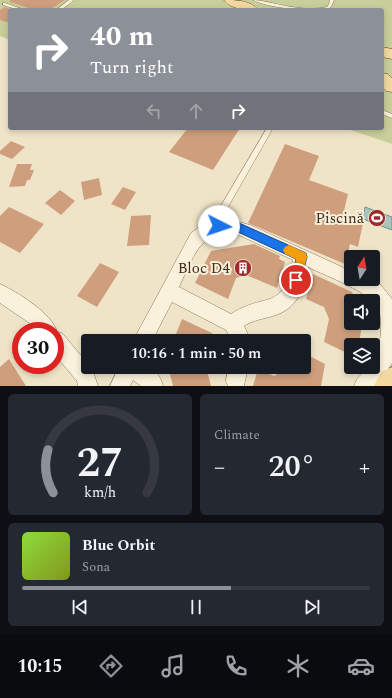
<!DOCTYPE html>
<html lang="en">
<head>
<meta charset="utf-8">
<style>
	body { margin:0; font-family:Spectral,serif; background:#242831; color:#f1f3f6; height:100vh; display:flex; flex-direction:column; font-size:15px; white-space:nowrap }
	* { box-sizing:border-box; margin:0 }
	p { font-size:13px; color:#9ea1a6 }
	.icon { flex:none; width:22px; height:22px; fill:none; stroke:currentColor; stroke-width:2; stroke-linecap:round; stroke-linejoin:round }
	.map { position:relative; height:386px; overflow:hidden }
	.panel { display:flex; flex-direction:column; gap:8px; padding:8px; background:#0d0f14; flex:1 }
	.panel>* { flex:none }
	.banner { position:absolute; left:8px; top:8px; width:376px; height:122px; border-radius:4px; box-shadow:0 2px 6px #0003; background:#8c9099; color:#fff; overflow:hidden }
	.needle { width:26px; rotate:11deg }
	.fabs { position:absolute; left:344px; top:250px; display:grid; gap:8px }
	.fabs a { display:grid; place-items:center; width:36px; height:36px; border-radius:4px; background:#171b24; box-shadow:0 2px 6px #0003; font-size:20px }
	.speed { position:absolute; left:12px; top:322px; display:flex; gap:8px; font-size:20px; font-weight:700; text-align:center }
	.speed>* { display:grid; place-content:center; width:52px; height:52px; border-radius:50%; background:#171b24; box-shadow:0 2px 6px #0003; line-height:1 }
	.speed .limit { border:6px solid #d22; background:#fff; color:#111 }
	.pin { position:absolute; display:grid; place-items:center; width:34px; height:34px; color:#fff; margin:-17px; border:2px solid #fff; border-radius:50%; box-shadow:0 1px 4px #0007 }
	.me { position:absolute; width:44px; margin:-22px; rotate:94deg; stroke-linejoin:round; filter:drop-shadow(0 0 3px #0008) }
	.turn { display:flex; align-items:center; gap:14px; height:84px; padding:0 16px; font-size:18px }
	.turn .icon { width:52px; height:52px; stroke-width:2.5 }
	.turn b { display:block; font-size:28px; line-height:34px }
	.lanes { display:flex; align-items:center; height:38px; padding:0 16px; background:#0003; justify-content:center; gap:20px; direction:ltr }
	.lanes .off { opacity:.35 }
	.big { font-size:30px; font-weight:600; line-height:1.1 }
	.panel .widget { flex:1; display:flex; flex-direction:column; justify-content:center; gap:6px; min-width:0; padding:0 14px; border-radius:6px; background:#242831 }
	.panel .dial { align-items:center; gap:0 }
	.dial svg { height:104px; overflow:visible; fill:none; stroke:#363941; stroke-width:7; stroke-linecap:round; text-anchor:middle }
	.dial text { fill:#f1f3f6; stroke:none }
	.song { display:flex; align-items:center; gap:12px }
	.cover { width:48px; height:48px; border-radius:6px; background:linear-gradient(135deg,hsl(90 70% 55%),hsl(70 70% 35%)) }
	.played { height:4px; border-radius:2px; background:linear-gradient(90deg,#8c9099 60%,#363941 60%) }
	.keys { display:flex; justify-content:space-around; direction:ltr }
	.heat { display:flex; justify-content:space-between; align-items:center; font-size:22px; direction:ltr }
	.panel .tiles { flex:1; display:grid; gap:8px; grid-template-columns:1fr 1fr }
	.widget:last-child { grid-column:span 2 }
	.trip { position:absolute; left:81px; top:334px; width:230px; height:40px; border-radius:4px; background:#171b24; box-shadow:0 2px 6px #0003; font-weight:600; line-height:40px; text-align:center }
	.tabs { display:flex; height:64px; justify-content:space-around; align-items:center; background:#090b0e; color:#9ea1a6 }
	.tabs .icon { width:28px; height:28px }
	.tabs .current { color:#8c9099 }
	.tabs b { font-size:18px; color:#f1f3f6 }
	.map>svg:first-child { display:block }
</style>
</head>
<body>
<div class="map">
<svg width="392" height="386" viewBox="0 0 392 386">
	<rect width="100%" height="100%" fill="#f0e4c8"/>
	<polygon fill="#c9cf9b" points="0,0 392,0 392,144 345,128 382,128 382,10 10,10 10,40 0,36"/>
	<polygon fill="#a9c4bc" stroke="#6f938a" points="365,207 392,217 392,230 363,219"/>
	<g fill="#cf9f7d">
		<polygon points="10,0 65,0 49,10 35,10 10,2"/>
		<polygon points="5,7 10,9 10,23 0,20 0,10"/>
		<polygon points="188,128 240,128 213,170 169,152"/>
		<polygon points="11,141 25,147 12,159 0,154 0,151"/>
		<polygon points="285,144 319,156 309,180 348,194 343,215 363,223 358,247 350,244 345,264 248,223"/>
		<polygon points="17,164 32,164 30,170 34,170 30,180 27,180 25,186 9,187"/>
		<polygon points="99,178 102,195 84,200 81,182"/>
		<polygon points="123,187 136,192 125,210 111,204"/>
		<polygon points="60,190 75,201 61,215 45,203"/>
		<polygon points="9,207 44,224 20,253 0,242 0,216"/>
		<polygon points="151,215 149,245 127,246 131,216"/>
		<polygon points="254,244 280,256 279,259 285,262 277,288 246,275 236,278 228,299 195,283 211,251"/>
		<polygon points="100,263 119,272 97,307 77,296"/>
		<polygon points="313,274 352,292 356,301 351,301 351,323 362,323 359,345 351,345 351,355 324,342 329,319 324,307 306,299"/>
		<polygon points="182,319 212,333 209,341 173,341"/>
		<polygon points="304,353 325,364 321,386 253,386 258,369 274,376 290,367 304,367"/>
		<polygon points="9,359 26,386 0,386 0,367"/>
		<polygon points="168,367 206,367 211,386 173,386"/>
	</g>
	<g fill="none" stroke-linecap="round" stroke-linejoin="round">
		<defs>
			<g id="lane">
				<polygon points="69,0 74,0 61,10 56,10"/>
				<path d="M253,0C260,0 266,2 272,3C289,7 309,11 327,7L329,4L330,0H334L331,7C320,15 265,7 253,0Z"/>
				<polygon points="3,3 5,3 25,10 19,10 3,5"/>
				<polygon points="382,110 392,114 392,118 382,114"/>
				<polygon points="267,128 273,128 215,230 212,231 209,230 208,228 209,226"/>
			</g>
			<g id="street">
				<path d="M219,220H232L250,225L351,271V279H369L380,284L392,299V363L378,386H354L357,379L368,367H373C373,355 381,344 381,331C381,324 381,316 379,309C371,292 326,276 308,267C304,290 297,309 273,316C263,319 253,320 244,326L251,341H232L226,330L172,302L152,341H133L191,233L202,225ZM226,233L241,236L293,260C282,313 267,291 231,314L179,287C190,265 197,235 226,233Z"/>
				<path d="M0,284C17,292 52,313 57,332L62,333L88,364V367L92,369L98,386H78L77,381L55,355V331H36L31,324L0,303Z"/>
				<path d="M119,367C139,367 157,362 163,386H141L133,380L130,386H110Z"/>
				<polygon points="228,367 248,367 244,386 228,386 226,381"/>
			</g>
			<g id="primary">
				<path d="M224,0C235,0 251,0 258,10C247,10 231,10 224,0Z"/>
				<polygon points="382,47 392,49 392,59 382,57"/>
				<polygon points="382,73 388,74 392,78 392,92 386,91 382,87"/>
				<polygon points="392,367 392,386 374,386 381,372"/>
			</g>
		</defs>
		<use href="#lane" stroke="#8d765c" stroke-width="1"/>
		<use href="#street" stroke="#8d765c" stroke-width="1"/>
		<use href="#primary" stroke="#5b4430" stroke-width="1"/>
		<use href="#lane" fill="#faf1dc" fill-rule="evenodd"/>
		<use href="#street" fill="#faf1dc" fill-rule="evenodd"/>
		<use href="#primary" fill="#f3d9a0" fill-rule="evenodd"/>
	</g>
	<polygon fill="#1a73e8" stroke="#114b97" points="219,222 239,223 306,253 307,257 300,284 296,285 292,284 291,280 296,259 238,232 215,229 214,226 215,223"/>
	<polygon fill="#f59e0b" points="289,245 306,253 307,257 304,268 301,269 297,268 295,264 296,259 285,254 283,250 285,247"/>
	<defs>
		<symbol id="stadium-disc" viewBox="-11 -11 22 22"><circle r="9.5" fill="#9e2a2b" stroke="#f7eed8"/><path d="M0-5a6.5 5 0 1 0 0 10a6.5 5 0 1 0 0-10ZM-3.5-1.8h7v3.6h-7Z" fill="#fff"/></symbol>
		<symbol id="building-disc" viewBox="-11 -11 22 22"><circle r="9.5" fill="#9e2a2b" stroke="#f7eed8"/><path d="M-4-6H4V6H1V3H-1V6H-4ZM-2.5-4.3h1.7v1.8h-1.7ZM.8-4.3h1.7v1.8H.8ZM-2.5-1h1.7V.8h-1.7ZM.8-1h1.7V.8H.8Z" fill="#fff"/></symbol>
	</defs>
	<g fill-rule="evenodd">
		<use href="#stadium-disc" x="367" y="208" width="20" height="20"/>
		<use href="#building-disc" x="233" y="258" width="20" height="20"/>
	</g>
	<g text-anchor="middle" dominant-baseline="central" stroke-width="4" stroke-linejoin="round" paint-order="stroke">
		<g font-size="15" fill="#3d2e20" stroke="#f7eed8" text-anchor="end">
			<text x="364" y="218">Piscină</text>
			<text x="230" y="268">Bloc D4</text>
		</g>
	</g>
</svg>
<div class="fabs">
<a><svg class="needle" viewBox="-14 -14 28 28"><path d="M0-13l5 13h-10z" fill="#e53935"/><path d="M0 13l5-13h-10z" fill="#9ea1a6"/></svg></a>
<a><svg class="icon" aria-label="sound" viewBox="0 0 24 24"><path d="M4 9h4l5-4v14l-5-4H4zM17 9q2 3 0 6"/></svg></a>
<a><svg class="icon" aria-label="layers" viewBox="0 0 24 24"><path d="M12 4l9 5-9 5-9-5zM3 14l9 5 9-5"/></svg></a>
</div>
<div class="speed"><div class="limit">30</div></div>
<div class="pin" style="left:296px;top:280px;background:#d93025"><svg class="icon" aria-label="arrive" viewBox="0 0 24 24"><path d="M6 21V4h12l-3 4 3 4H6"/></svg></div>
<svg class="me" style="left:219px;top:226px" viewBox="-20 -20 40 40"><circle r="19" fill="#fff"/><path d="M0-13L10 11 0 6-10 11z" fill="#1a73e8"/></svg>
<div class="trip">10:16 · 1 min · 50 m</div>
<div class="banner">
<div class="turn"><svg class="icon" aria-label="right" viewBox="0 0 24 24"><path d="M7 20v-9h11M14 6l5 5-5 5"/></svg><div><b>40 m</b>Turn right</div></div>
<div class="lanes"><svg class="icon off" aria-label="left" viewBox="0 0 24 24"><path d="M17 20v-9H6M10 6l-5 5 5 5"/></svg><svg class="icon off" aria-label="ahead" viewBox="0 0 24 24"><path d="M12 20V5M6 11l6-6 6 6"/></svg><svg class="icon" aria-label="right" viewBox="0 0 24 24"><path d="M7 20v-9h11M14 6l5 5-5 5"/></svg></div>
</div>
</div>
<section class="panel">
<div class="tiles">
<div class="widget dial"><svg viewBox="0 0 100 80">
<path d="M14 69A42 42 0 1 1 86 69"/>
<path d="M14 69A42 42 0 0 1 10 36" stroke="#8c9099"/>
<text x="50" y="56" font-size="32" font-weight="700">27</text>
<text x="50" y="72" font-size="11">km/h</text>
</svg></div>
<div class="widget"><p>Climate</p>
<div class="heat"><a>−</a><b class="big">20°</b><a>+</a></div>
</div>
<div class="widget">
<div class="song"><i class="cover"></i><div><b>Blue Orbit</b><p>Sona</p></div></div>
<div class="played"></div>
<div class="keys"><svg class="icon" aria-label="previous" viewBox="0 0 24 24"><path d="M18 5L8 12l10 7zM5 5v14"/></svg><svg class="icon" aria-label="pause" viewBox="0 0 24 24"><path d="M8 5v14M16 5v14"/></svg><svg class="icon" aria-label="next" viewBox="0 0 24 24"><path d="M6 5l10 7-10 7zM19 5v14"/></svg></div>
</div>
</div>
</section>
<nav class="tabs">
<b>10:15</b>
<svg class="icon current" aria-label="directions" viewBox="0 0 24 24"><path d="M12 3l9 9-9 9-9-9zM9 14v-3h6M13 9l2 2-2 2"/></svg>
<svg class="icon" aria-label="music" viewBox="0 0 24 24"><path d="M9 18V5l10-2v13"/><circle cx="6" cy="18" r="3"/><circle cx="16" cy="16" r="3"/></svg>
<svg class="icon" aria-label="phone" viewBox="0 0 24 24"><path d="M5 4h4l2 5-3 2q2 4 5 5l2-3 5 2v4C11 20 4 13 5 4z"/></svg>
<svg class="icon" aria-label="climate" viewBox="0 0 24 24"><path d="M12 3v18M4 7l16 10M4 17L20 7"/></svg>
<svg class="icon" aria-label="car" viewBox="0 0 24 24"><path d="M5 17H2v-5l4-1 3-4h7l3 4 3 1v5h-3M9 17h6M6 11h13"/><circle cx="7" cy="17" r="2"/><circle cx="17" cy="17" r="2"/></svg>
</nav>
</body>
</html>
